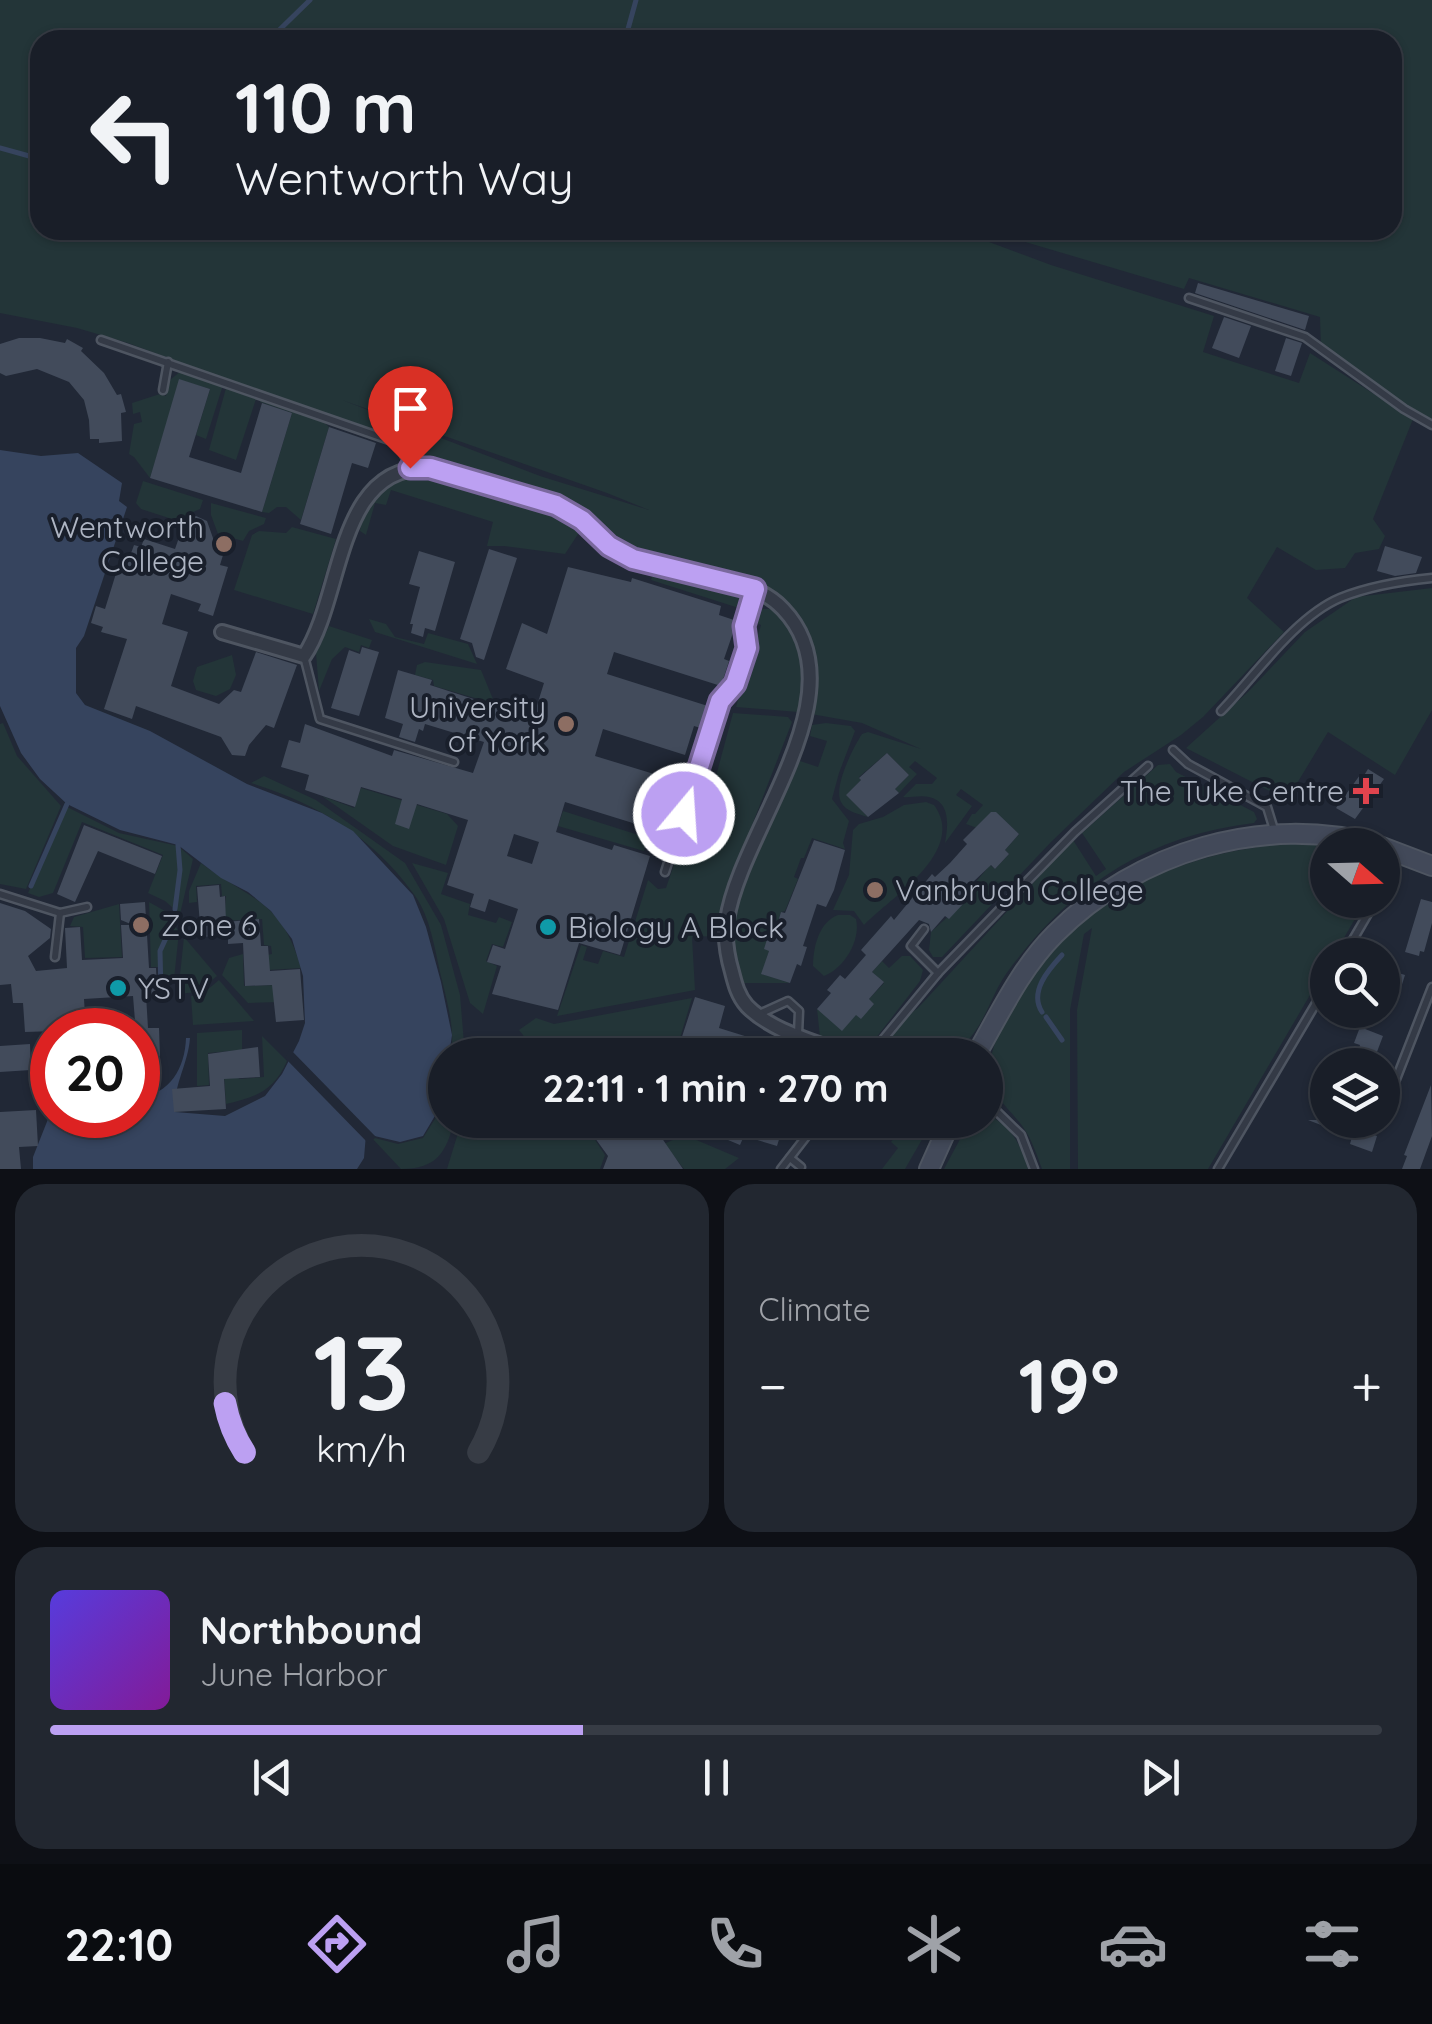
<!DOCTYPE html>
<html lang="en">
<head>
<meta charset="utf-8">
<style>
	body { margin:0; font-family:Quicksand,sans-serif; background:#222730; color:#f1f3f6; height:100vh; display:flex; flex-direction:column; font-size:38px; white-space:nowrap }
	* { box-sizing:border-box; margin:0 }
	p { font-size:32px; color:#9fa2a8 }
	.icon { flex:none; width:55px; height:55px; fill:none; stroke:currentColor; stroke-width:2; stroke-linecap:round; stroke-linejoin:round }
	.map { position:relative; height:1169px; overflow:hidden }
	.side { display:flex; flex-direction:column; gap:15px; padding:15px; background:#0e1016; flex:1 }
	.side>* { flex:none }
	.guide { position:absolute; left:30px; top:30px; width:1372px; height:210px; border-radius:30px; box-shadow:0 2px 8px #0004,0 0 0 2px #373c45; background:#191e28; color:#f1f3f6; overflow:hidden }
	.needle { width:65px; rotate:110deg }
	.tools { position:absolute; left:1310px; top:828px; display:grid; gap:20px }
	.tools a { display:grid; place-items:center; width:90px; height:90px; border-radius:50%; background:#191e28; box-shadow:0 2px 8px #0004,0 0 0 2px #373c45; font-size:50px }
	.speed { position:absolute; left:30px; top:1008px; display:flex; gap:20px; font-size:50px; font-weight:700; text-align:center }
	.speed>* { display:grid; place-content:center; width:130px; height:130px; border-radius:50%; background:#191e28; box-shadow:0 2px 8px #0004,0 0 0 2px #373c45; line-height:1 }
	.speed .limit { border:15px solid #d22; background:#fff; color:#111 }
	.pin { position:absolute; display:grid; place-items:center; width:85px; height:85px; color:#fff; margin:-102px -42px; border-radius:50% 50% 50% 0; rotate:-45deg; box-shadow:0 0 10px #0007 }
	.pin .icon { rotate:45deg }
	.me { position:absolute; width:110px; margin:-55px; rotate:18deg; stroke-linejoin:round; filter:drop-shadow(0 0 8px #0008) }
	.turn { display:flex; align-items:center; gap:35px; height:210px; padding:0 40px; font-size:45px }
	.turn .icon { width:130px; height:130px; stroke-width:2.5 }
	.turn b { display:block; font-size:70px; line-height:85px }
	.big { font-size:75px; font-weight:700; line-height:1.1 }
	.side .widget { flex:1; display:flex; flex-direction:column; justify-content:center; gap:15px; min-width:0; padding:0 35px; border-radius:30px; background:#222730 }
	.side .dial { align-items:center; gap:0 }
	.dial svg { height:260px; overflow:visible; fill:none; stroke:#373c45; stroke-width:7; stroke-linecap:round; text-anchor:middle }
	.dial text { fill:#f1f3f6; stroke:none }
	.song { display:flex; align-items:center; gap:30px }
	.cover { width:120px; height:120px; border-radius:15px; background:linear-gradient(135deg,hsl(250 70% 55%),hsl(290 70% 35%)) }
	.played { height:10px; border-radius:5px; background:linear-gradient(90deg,#bca0f2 40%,#373c45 40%) }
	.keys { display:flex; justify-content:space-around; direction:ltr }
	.heat { display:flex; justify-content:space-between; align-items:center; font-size:55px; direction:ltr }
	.side .tiles { flex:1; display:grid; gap:15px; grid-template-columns:1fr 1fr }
	.widget:last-child { grid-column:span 2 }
	.trip { position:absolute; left:428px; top:1038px; width:575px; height:100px; border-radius:50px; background:#191e28; box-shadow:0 2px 8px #0004,0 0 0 2px #373c45; font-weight:700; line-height:100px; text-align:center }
	.tabs { display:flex; height:160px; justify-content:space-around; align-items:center; background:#0a0c10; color:#9fa2a8 }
	.tabs .icon { width:70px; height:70px }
	.tabs .current { color:#bca0f2 }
	.tabs b { font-size:45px; color:#f1f3f6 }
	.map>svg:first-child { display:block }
</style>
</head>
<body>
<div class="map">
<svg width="1432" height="1169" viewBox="0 0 1432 1169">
	<rect width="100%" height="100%" fill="#212836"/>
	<g fill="#233538" fill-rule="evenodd">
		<path d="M0,0H1432V422L1417,416L1321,347L1320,317L1189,278L1184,289L985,230H1392V40H40V230H957L1051,265L1214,316L1203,352L1299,383L1310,353L1413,419L1373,519L1385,536L1379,549L1355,553L1345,568L1316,570L1277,547L1247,598L1284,632L1203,717L1181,735L1124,772L1051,842L942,957H933L929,950L931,932L963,903L961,900L990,865L995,869L1009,854L1005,850L1019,834L996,813L980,829L966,824L972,814H975L983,805L961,789L956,795L972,806L945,843C948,826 951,802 929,797C920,795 910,798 903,797L916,784H932L937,778L915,761L909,767L917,774L899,793L895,789L909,775L887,753L859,777L861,780L847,795L868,817C859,814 846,812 841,802C833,787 853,748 862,734L868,732L921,749L862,723L811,714L817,689L816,659L806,627L785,602L763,585L690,564L650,558L619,545L587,513L561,499L440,458L416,454L400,440L336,421L128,343L77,328L0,313ZM342,400L607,493L649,510L540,476Z"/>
		<polygon points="181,371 223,385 206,439 196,435 210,389 180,380 150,478 134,457 129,454 134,424 142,422 140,412 133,414 132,403 160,394 166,396 170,380"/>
		<polygon points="226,388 256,399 236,460 209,450"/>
		<polygon points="261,400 323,421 329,427 301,520 286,507 277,507 269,513 262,512 292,413 260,402"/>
		<path d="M413,477C471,479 529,506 582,528L565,554L504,546H487L493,522L391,490L386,505L375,503L366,535L360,531C360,502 387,484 413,477Z"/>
		<polygon points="143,481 203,500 200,509 175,520 141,509 136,503"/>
		<polygon points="211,503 266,518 264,524 249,531 243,541 218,534 211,515"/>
		<polygon points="292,527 336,539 313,614 234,590 252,535 259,531 286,533"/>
		<polygon points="653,574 738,591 744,598 742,609 651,580"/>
		<polygon points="1432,588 1432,710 1395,775 1328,732 1287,800 1186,748 1248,692 1305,632 1356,597"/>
		<path d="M755,609H773C801,640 807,671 798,712L736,707L761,625L751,620Z"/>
		<polygon points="369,619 386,624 395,637 424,644 428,633 468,644 477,664 375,632"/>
		<polygon points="329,626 372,640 369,648 361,645 359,652 345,647 332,659 319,691 316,653"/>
		<polygon points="232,655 236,675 230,689 216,696 196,690 193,681 197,667"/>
		<polygon points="425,662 481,670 495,704 434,686 433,680 415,675 417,665"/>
		<polygon points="733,713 788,717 792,722 728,887 714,936 692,937 695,990 557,1016 581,945 587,947 583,960 598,964 603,951 624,957 648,880 658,889 666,888 688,823 702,826 716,782 702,777 704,773 716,776"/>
		<polygon points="3,723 17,756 61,806 26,889 0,884 0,724"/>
		<path d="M826,723L851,726L855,731L839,773L832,799L849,821L843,843L845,849L812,838L804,858H801L794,877L798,879L785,911L781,912L774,935L770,933L769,951L762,974L790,983H744C739,968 735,954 734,937C733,888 779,807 800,761L818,767L827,741L810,736L812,725Z"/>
		<path d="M1170,764L1176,772L1254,812L1257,819L1254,823C1146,836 1069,887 1006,974C991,995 983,1030 962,1045C940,1059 912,1055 887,1055C887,1036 901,1019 918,1008L1073,840L1096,876L1106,869L1082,833L1158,765Z"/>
		<path d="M264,776L316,800L405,863L441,925L460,995L465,1055H451C455,1029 448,1006 442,980C435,952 431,916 413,893C373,837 316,803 251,783Z"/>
		<polygon points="361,788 447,814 458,826 446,865 393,846 322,796 354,808"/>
		<path d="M926,802L934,805C968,851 890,898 864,925L854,911L833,910L849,875L853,830L859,824L883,817L904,805Z"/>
		<polygon points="67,807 119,833 178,846 193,859 180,914 165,901 148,893 163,855 82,822 53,893 39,897 28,893"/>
		<polygon points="563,811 648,838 644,851 558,826"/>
		<path d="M1290,843L1327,846L1328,900H1366L1334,955H1328L1327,966L1208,1169H1078L1077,1010L1092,928L1084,934L1070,1010V1169H1042C1037,1155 1032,1140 1023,1127C1011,1110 994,1099 991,1077C987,1051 1001,1028 1014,1006C1075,899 1171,854 1290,843Z"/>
		<path d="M201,863C251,901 281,899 301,968L268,970L267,955L272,954L271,946L264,945L262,919L224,921L226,896H222L221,884L196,886L197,902L189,903V891Z"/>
		<polygon points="412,863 448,873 441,894 470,904 468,915 496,923 499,917 512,922 503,947 492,944 486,961 497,966 483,1014 470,1003 444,919"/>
		<polygon points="149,902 165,911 179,932 174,979 161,993 159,967 151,967"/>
		<polygon points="119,904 122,957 85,958 83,927 70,926 74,917"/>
		<path d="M838,915H850L856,919C861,941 844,968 824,976L813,966C813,947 819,922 838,915Z"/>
		<polygon points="184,937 217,976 197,992 178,994"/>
		<polygon points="243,954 244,986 278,985 279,1002 248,1003 222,975 229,958"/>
		<polygon points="902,956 910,956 923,970 920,981 869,1047 846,1045 820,1037 817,1009 869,999 884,983 872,972 882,961 889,968"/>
		<polygon points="219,980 254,1021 193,1025 191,996 200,996"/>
		<polygon points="692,998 680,1038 670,1047 671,1055 539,1055 519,1030 536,1018 554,1024"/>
		<polygon points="242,1030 242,1050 208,1053 209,1085 197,1086 197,1033"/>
		<path d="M262,1036L287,1061C274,1091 256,1097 226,1104L224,1075L238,1074L239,1079L264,1077Z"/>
		<path d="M445,1084V1120H454C447,1152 437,1169 401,1169L371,1137L398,1144L423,1138L440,1111Z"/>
		<path d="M989,1116C1011,1125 1022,1147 1028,1169H944L966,1128Z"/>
		<polygon points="462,1120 582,1120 605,1155 600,1169 447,1169"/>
		<polygon points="919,1120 932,1122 905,1169 882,1169 898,1148 891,1142 897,1134 905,1139"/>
		<polygon points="681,1136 687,1136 739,1158 725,1169 684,1169 664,1144"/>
	</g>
	<path fill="#36445e" d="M0,450L41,456L78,453L122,483L119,501L127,507L84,636L76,648V693L85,705L150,731L247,784L322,813L353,831L413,895L426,927L441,982L452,1035L449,1055H445L439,1109L423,1136L400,1142L366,1134L364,1158L357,1169H33V1157L52,1109V1115H138V1097C170,1095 185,1068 186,1038H190C188,1065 173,1085 175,1112L225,1116L265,1096L282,1074L299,1041L305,1023L303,976L292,939L271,911L248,892L221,878L178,845L120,830L67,804L40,779L21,753L0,706Z"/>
	<polygon fill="#212836" points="290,1049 376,1137 369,1144 285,1058"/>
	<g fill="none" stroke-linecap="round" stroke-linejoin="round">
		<g stroke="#36445e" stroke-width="5">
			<polyline points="269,40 310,0"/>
			<polyline points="625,40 636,0"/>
			<polyline points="0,148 40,159"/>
			<polyline points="31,886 67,804"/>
			<polyline points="175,909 180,870 178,845"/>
			<polyline points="161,993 160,951 173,923"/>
			<path d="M1042,1012C1029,992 1048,970 1062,955"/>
			<polyline points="1046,1017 1062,1040"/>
		</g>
	</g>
	<g fill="#424b5b" fill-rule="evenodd">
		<polygon points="1198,283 1309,316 1305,330 1195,293"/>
		<polygon points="1224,317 1251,326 1239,358 1212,348"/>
		<polygon points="19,338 40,338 65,343 67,339 83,348 81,351 104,373 117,395 121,394 126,412 121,413 122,441 99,443 99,439 90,439 89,420 84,400 69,382 37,369 6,376 0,373 0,344"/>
		<polygon points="1286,338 1302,343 1291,376 1275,371"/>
		<polygon points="179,379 210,389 189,457 241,473 262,403 292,413 262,512 150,478"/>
		<polygon points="329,427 376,443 368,468 352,463 331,534 300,524"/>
		<polygon points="196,516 207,521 214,541 226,545 220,565 228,567 213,616 198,611 201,604 171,594 162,624 188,632 171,686 219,704 234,690 241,692 256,652 297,665 274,728 266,725 249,745 245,756 232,755 221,737 136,706 132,719 104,709 127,639 101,632 103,627 91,623 96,606 105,609 122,554 130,556 134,545 141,547 144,539 175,549 182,529 188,519"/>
		<polygon points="1385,546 1422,557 1416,573 1395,576 1377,571"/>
		<polygon points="489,549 517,558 484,660 476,657 472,643 460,639"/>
		<polygon points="419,551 455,562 435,631 425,628 423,637 411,633 413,624 410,624 420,587 409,584"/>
		<path d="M568,567L631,582L632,578L721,606L719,615L737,621L724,659L729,661L721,686L614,652L607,674L711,707L704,729L694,726L685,755L603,729L595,756L677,781L667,810L672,812L665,833L565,802L556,832L612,850L614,845L650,856L620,955L579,943L558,1010L492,994L501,966L487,962L493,945L505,949L518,909L489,899L485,912L470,907L474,894L447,885L468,820L417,804L409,829L395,824L402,799L361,787L355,807L305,790L309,775L281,767L289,740L300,743L305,724L392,756L394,750L473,773L484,742L425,724L423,731L419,729L415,742L399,737L403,724L385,718L398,670L432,680L430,685L533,718L544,683L506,669L522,623L547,634ZM514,834L539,842L532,864L507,856Z"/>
		<polygon points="362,647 379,652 359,716 331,708 349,650 360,654"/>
		<polygon points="887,753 909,775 895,789 899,793 868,817 846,795 861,780 859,778"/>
		<polygon points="1368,769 1384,779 1355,819 1336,808 1360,775 1363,777"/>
		<polygon points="991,812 996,812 1019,834 1005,850 1009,854 995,869 991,865 972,883 961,900 964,903 949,919 945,916 931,932 929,924 919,920 872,972 884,982 869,999 874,1004 861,1019 856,1015 842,1031 817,1009 831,993 827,990 840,975 845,979 866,955 861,950 891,916 894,920 932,874 935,877 950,863 967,844 963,840"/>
		<polygon points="84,825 162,856 155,874 98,851 75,902 57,894"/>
		<polygon points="814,840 845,850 834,890 826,907 817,904 803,946 807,947 801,966 797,964 790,983 761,974 769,951 764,949 769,933 774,935 781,912 785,913"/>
		<polygon points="219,885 220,897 225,896 226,922 259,919 261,946 268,946 270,971 300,969 304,1020 276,1022 272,985 245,986 243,943 228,944 228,935 201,937 197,887"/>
		<polygon points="1421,899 1432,902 1432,923 1424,952 1420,951 1419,956 1405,952"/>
		<polygon points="145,902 149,968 156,968 157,994 146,995 148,1028 159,1028 160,1056 138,1058 133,996 84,999 86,1030 25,1032 23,1003 13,1003 11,984 0,985 0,903 25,911 51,929 50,938 28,956 36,971 67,968 65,928 80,927 82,960 123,958 121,925 133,925 121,920 120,904"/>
		<polygon points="1389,970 1405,975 1395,1007 1382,1004 1382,984"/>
		<polygon points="695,997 725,1006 719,1028 774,1045 771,1055 676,1055"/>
		<polygon points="1360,1027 1383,1036 1372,1065 1353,1065 1360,1045 1354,1043"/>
		<polygon points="30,1044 31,1070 0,1072 0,1046"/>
		<polygon points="258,1047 260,1077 224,1079 226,1109 174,1112 172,1089 210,1086 208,1054"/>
		<polygon points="1431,1085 1432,1136 1420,1169 1402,1169 1407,1156 1404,1155"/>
		<polygon points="36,1110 38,1146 19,1147 21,1169 0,1169 0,1112"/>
		<polygon points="598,1120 610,1120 617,1130 622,1126 633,1140 643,1133 647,1138 657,1131 683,1169 603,1169 608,1156 587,1127"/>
		<polygon points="680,1120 785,1120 777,1146 744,1136 740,1145"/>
		<polygon points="1308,1120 1353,1120 1359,1125 1358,1129 1377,1136 1372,1152 1350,1144 1352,1137"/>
	</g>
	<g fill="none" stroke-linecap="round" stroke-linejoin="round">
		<defs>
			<g id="lane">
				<polyline points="1189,298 1305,337 1404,409 1432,425"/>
				<polyline points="101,340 398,443 410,467"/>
				<polyline points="163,390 168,362"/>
				<polyline points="304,656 320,719 454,762"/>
				<path d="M1221,711C1255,676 1295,617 1340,598C1370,586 1401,581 1432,578"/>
				<polyline points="1173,750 1188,764 1267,807 1275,833"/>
				<polyline points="658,848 671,852"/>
				<polyline points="665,872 720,701 735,684 747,648 744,633 754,590"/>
				<polyline points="1382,889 1399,858"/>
				<polyline points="0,894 60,913 87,907"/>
				<polyline points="924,929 911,946 938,973"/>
				<polyline points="1344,955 1376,900"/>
				<polyline points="55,957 60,913"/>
				<polyline points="757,1015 788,1001 799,1011 798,1034"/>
				<polyline points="870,1055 938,973 1075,832 1148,766"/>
				<polyline points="985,1100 1021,1135 1034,1169"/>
				<polyline points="1384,1110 1432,987"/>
				<polyline points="790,1158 801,1167"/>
				<polyline points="781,1169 819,1120"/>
				<polyline points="1218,1169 1328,983"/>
			</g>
			<path id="street" d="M222,632L304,656C344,597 335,464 430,468C468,479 526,490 560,508C587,522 605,548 634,559C678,576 750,573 783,609C863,693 740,830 727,920C724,938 727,955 732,972C735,984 738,996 747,1006C772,1032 816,1042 849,1055"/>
			<g id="secondary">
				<polyline points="1382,847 1432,866"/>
				<path d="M976,1055C1000,1013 1021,968 1055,934C1136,852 1265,813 1377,845"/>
				<polyline points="929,1169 951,1120"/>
			</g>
		</defs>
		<use href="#lane" stroke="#4e5561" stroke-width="11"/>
		<use href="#street" stroke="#4e5561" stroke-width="18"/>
		<use href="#secondary" stroke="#4e5561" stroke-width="22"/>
		<use href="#lane" stroke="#343a46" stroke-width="6"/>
		<use href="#street" stroke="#343a46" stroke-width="12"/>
		<use href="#secondary" stroke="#424959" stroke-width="18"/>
	</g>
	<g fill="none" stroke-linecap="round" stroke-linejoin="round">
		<defs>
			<polyline id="route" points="410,468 430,468 556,505 582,520 609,546 633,559 755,589 744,626 747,648 735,684 720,701 684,814"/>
		</defs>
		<use href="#route" stroke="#7a689d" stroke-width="25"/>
		<use href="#route" stroke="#bca0f2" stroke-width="18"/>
	</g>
	<g fill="#8d6e63" stroke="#191f2b" stroke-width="4">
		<circle cx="224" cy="544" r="10"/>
		<circle cx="566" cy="724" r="10"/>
		<circle cx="875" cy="890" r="10"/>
		<circle cx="141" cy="925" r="10"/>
	</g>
	<path fill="#e0444e" stroke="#191f2b" stroke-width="4" d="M1361 776h10v10h10v10h-10v10h-10v-10h-10v-10h10z"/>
	<g fill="#0f9aa8" stroke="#191f2b" stroke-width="4">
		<circle cx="548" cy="927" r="10"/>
		<circle cx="118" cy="988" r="10"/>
	</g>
	<g text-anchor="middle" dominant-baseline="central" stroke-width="8" stroke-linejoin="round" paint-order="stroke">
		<g font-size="30" fill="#aeb5c3" stroke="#191f2b" text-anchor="start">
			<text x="204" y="527" text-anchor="end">Wentworth<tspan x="204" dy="34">College</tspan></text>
			<text x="546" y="707" text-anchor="end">University<tspan x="546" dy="34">of York</tspan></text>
			<text x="1344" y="791" text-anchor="end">The Tuke Centre</text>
			<text x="895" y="890">Vanbrugh College</text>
			<text x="161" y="925">Zone 6</text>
			<text x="568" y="927">Biology A Block</text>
			<text x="138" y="988">YSTV</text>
		</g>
	</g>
</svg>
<div class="tools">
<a><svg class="needle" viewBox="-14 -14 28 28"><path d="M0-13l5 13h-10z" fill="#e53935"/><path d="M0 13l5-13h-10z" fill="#9fa2a8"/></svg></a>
<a><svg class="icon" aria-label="search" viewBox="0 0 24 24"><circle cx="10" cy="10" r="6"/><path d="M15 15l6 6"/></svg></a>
<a><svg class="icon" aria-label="layers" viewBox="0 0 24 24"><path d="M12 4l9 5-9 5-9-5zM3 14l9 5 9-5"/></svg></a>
</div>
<div class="speed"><div class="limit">20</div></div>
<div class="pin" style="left:410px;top:468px;background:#d93025"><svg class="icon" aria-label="arrive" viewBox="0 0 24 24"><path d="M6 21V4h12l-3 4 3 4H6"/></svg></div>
<svg class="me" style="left:684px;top:814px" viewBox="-20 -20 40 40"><circle r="17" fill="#bca0f2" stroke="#fff" stroke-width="3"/><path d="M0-11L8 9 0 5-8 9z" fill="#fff"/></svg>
<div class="trip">22:11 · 1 min · 270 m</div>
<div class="guide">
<div class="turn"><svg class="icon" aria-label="left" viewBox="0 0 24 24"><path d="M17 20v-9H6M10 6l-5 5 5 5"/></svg><div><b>110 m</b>Wentworth Way</div></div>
</div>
</div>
<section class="side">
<div class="tiles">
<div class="widget dial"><svg viewBox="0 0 100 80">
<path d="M14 69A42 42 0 1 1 86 69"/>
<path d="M14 69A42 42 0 0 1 8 54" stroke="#bca0f2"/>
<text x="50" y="56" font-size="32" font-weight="700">13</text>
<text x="50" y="72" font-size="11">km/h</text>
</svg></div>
<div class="widget"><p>Climate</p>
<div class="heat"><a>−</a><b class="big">19°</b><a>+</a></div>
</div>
<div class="widget">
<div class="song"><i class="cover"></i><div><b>Northbound</b><p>June Harbor</p></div></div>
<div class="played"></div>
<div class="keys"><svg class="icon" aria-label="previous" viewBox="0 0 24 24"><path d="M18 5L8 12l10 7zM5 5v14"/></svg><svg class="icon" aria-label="pause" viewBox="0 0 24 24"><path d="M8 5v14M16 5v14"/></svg><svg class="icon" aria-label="next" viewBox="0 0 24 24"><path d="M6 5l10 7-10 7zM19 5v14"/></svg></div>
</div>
</div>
</section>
<nav class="tabs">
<b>22:10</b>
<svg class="icon current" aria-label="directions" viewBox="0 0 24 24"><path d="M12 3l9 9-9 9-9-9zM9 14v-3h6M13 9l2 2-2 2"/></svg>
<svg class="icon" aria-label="music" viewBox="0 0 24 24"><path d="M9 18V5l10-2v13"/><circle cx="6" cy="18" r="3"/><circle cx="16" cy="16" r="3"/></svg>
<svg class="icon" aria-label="phone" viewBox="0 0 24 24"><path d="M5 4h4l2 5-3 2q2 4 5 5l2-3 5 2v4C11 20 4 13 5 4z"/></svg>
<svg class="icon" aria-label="climate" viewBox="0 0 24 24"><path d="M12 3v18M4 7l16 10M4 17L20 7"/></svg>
<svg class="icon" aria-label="car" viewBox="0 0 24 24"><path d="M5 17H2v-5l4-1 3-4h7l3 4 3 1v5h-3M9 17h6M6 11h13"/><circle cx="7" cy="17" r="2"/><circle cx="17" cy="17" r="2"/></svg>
<svg class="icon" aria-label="filters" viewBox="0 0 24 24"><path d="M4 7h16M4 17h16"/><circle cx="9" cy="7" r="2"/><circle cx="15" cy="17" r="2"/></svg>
</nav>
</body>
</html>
